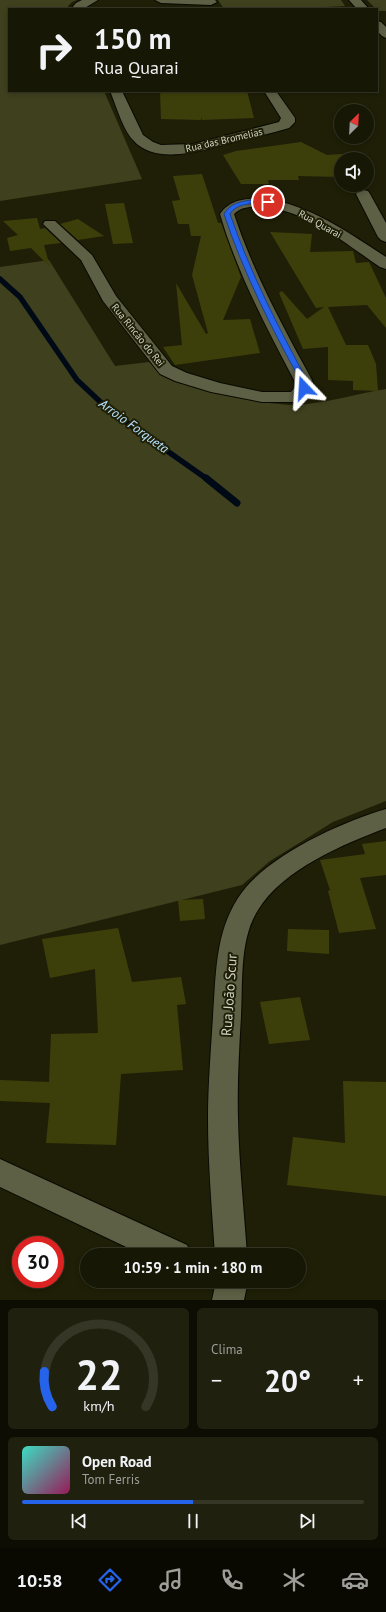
<!DOCTYPE html>
<html lang="pt">
<head>
<meta charset="utf-8">
<style>
	body { margin:0; font-family:"PT Sans",sans-serif; background:#20200f; color:#f1f3f6; height:100vh; display:flex; flex-direction:column; font-size:15px; white-space:nowrap }
	* { box-sizing:border-box; margin:0 }
	p { font-size:13px; color:#9e9f9a }
	.icon { flex:none; width:22px; height:22px; fill:none; stroke:currentColor; stroke-width:2; stroke-linecap:round; stroke-linejoin:round }
	.map { position:relative; height:1300px; overflow:hidden }
	.details { display:flex; flex-direction:column; gap:8px; padding:8px; background:#0d0d03; flex:1 }
	.details>* { flex:none }
	.hud { position:absolute; left:8px; top:8px; width:370px; height:84px; border-radius:0px; box-shadow:0 2px 6px #0003,0 0 0 1px #363627; background:#171705; color:#f1f3f6; overflow:hidden }
	.needle { width:26px; rotate:24deg }
	.fabs { position:absolute; left:334px; top:104px; display:grid; gap:8px }
	.fabs a { display:grid; place-items:center; width:40px; height:40px; border-radius:50%; background:#171705; box-shadow:0 2px 6px #0003,0 0 0 1px #363627; font-size:20px }
	.speed { position:absolute; left:12px; top:1236px; display:flex; gap:8px; font-size:20px; font-weight:700; text-align:center }
	.speed>* { display:grid; place-content:center; width:52px; height:52px; border-radius:50%; background:#171705; box-shadow:0 2px 6px #0003,0 0 0 1px #363627; line-height:1 }
	.speed .limit { border:6px solid #d22; background:#fff; color:#111 }
	.pin { position:absolute; display:grid; place-items:center; width:34px; height:34px; color:#fff; margin:-17px; border:2px solid #fff; border-radius:50%; box-shadow:0 1px 4px #0007 }
	.me { position:absolute; width:44px; margin:-22px; rotate:340deg; stroke-linejoin:round; filter:drop-shadow(0 0 3px #0008) }
	.turn { display:flex; align-items:center; gap:14px; height:84px; padding:0 20px; font-size:18px }
	.turn .icon { width:52px; height:52px; stroke-width:2.5 }
	.turn b { display:block; font-size:28px; line-height:34px }
	.big { font-size:30px; font-weight:800; line-height:1.1 }
	.details .tile { flex:1; display:flex; flex-direction:column; justify-content:center; gap:6px; min-width:0; padding:0 14px; border-radius:6px; background:#20200f }
	.details .dial { align-items:center; gap:0 }
	.dial svg { height:104px; overflow:visible; fill:none; stroke:#363627; stroke-width:7; stroke-linecap:round; text-anchor:middle }
	.dial text { fill:#f1f3f6; stroke:none }
	.song { display:flex; align-items:center; gap:12px }
	.cover { width:48px; height:48px; border-radius:6px; background:linear-gradient(135deg,hsl(170 70% 55%),hsl(330 70% 35%)) }
	.played { height:4px; border-radius:2px; background:linear-gradient(90deg,#2563eb 50%,#363627 50%) }
	.keys { display:flex; justify-content:space-around; direction:ltr }
	.heat { display:flex; justify-content:space-between; align-items:center; font-size:22px; direction:ltr }
	.details .tiles { flex:1; display:grid; gap:8px; grid-template-columns:1fr 1fr }
	.tile:last-child { grid-column:span 2 }
	.trip { position:absolute; left:80px; top:1248px; width:226px; height:40px; border-radius:20px; background:#171705; box-shadow:0 2px 6px #0003,0 0 0 1px #363627; font-weight:800; line-height:40px; text-align:center }
	.tab-bar { display:flex; height:64px; justify-content:space-around; align-items:center; background:#090902; color:#9e9f9a }
	.tab-bar .icon { width:28px; height:28px }
	.tab-bar .current { color:#2563eb }
	.tab-bar b { font-size:18px; color:#f1f3f6 }
	.map>svg:first-child { display:block }
</style>
</head>
<body>
<div class="map">
<svg width="386" height="1300" viewBox="0 0 386 1300">
	<rect width="100%" height="100%" fill="#1f1f07"/>
	<g fill="#3f401e">
		<polygon points="0,0 77,0 72,2 68,6 69,9 9,9 9,91 104,91 142,179 0,201"/>
		<polygon points="218,0 341,0 345,6 288,9 224,9"/>
		<polygon points="367,0 386,0 386,11 378,11"/>
		<path d="M49,260L115,366L149,362C153,365 156,370 160,373C180,388 270,406 296,405C326,403 356,394 386,389V801L333,822L270,861L242,885L0,945V267Z"/>
	</g>
	<g fill="none" stroke-linecap="round" stroke-linejoin="round">
		<polyline stroke="#000a16" stroke-width="5.5" points="0,279 20,297 77,380 109,410 207,479"/>
		<polyline stroke="#000a16" stroke-width="7" points="206,478 237,503"/>
	</g>
	<g fill="#3d3f0b">
		<polygon points="160,91 247,91 254,118 202,120 201,117 201,120 161,119"/>
		<polygon points="301,142 327,155 356,153 360,159 341,159 341,177 298,176 299,180 268,180 269,184 241,184 223,155 236,151"/>
		<polygon points="202,174 218,223 221,223 241,277 223,320 250,319 260,353 175,365 163,347 182,345 176,283 206,334 208,333 192,275 201,236 191,236 189,224 178,224 172,201 180,200 173,176"/>
		<polygon points="124,203 133,243 113,244 105,204"/>
		<polygon points="37,218 40,229 45,228 61,243 44,245 50,267 31,248 10,251 7,238 18,235 3,221"/>
		<polygon points="78,219 104,236 78,240 60,224"/>
		<polygon points="270,232 312,234 310,252 353,251 356,263 369,262 386,298 386,328 367,305 328,307 346,345 368,345 376,364 378,391 353,390 353,381 328,380 328,347 303,349 279,293 282,291 307,319 324,307 316,308"/>
		<polygon points="386,841 386,875 360,878 376,929 339,933 328,891 330,890 320,860 365,854 362,844"/>
		<polygon points="203,899 205,919 180,921 178,900"/>
		<polygon points="118,928 132,982 181,977 186,1004 177,1005 183,1070 121,1074 116,1145 46,1143 50,1103 0,1101 0,1080 49,1082 51,1034 98,1033 95,969 50,978 42,939"/>
		<polygon points="288,929 329,930 329,954 287,951"/>
		<polygon points="300,997 310,1040 269,1044 260,1002"/>
		<polygon points="343,1081 386,1082 386,1196 287,1185 293,1137 345,1143"/>
	</g>
	<g fill="none" stroke-linecap="round" stroke-linejoin="round">
		<defs>
			<g id="street">
				<polygon points="82,0 98,0 83,9 71,9 76,3"/>
				<polygon points="155,0 215,0 217,2 211,5 161,3"/>
				<polygon points="349,0 361,0 369,9 357,9"/>
				<polygon points="377,21 381,22 386,27 386,38 382,36 377,31"/>
				<path d="M110,91H122L143,135L153,142L161,145L193,144L279,122L281,118L264,91H276L295,118V122L289,128L282,130C268,134 254,137 241,140C211,148 157,168 133,140C123,130 116,105 110,91Z"/>
				<polygon points="363,190 368,191 370,194 386,223 386,242 381,240 378,237 356,194 358,191"/>
				<path d="M265,198C313,207 346,231 386,257V269L380,267C343,242 301,205 254,207C246,207 240,208 234,214C253,272 283,327 312,380L313,387L307,398L295,402H262L211,392L175,381L160,374L103,301L81,260L43,224L45,221H55L92,255L116,296L172,366L187,373L220,383L262,392H291L295,387L294,380C266,327 237,272 220,214C231,198 247,199 265,198Z"/>
				<path d="M386,809V828C344,844 283,869 258,910C239,940 243,982 241,1016C239,1051 237,1085 238,1119C239,1165 244,1210 247,1255H215C212,1210 208,1164 208,1119C208,1084 211,1050 213,1016C216,975 215,934 238,898C264,857 339,823 386,809Z"/>
				<polygon points="0,1159 187,1245 192,1255 143,1255 0,1187"/>
				<polygon points="216,1281 248,1281 244,1300 212,1300"/>
			</g>
		</defs>
		<use href="#street" stroke="#090900" stroke-width="2"/>
		<use href="#street" fill="#5e6045" fill-rule="evenodd"/>
	</g>
	<path fill="#2563eb" stroke="#184099" d="M255,199L271,202L268,204C256,203 237,202 230,214C250,272 278,327 307,380V389L301,388L300,380C271,327 243,272 224,214C231,202 242,202 255,199Z"/>
	<g text-anchor="middle" dominant-baseline="central" stroke-width="4" stroke-linejoin="round" paint-order="stroke">
		<g font-size="10" fill="#d5d6c7" stroke="#1f1f07">
			<text transform="translate(224 140) rotate(-13)">Rua das Bromelias</text>
			<text transform="translate(320 224) rotate(29)">Rua Quarai</text>
			<text transform="translate(138 335) rotate(51)">Rua Rincão do Rei</text>
		</g>
		<g font-size="13" font-style="italic" fill="#b6e3fe" stroke="#1f1f07">
			<text transform="translate(134 426) rotate(36)">Arroio Forqueta</text>
		</g>
		<g font-size="14" fill="#d5d6c7" stroke="#1f1f07">
			<text transform="translate(229 995) rotate(-86)">Rua João Scur</text>
		</g>
	</g>
</svg>
<div class="fabs">
<a><svg class="needle" viewBox="-14 -14 28 28"><path d="M0-13l5 13h-10z" fill="#e53935"/><path d="M0 13l5-13h-10z" fill="#9e9f9a"/></svg></a>
<a><svg class="icon" aria-label="sound" viewBox="0 0 24 24"><path d="M4 9h4l5-4v14l-5-4H4zM17 9q2 3 0 6"/></svg></a>
</div>
<div class="speed"><div class="limit">30</div></div>
<div class="pin" style="left:268px;top:202px;background:#d93025"><svg class="icon" aria-label="arrive" viewBox="0 0 24 24"><path d="M6 21V4h12l-3 4 3 4H6"/></svg></div>
<svg class="me" style="left:304px;top:388px" viewBox="-20 -20 40 40"><path d="M0-17L14 15 0 8-14 15z" fill="#2563eb" stroke="#fff" stroke-width="4"/></svg>
<div class="trip">10:59 · 1 min · 180 m</div>
<div class="hud">
<div class="turn"><svg class="icon" aria-label="right" viewBox="0 0 24 24"><path d="M7 20v-9h11M14 6l5 5-5 5"/></svg><div><b>150 m</b>Rua Quarai</div></div>
</div>
</div>
<section class="details">
<div class="tiles">
<div class="tile dial"><svg viewBox="0 0 100 80">
<path d="M14 69A42 42 0 1 1 86 69"/>
<path d="M14 69A42 42 0 0 1 8 42" stroke="#2563eb"/>
<text x="50" y="56" font-size="32" font-weight="700">22</text>
<text x="50" y="72" font-size="11">km/h</text>
</svg></div>
<div class="tile"><p>Clima</p>
<div class="heat"><a>−</a><b class="big">20°</b><a>+</a></div>
</div>
<div class="tile">
<div class="song"><i class="cover"></i><div><b>Open Road</b><p>Tom Ferris</p></div></div>
<div class="played"></div>
<div class="keys"><svg class="icon" aria-label="previous" viewBox="0 0 24 24"><path d="M18 5L8 12l10 7zM5 5v14"/></svg><svg class="icon" aria-label="pause" viewBox="0 0 24 24"><path d="M8 5v14M16 5v14"/></svg><svg class="icon" aria-label="next" viewBox="0 0 24 24"><path d="M6 5l10 7-10 7zM19 5v14"/></svg></div>
</div>
</div>
</section>
<nav class="tab-bar">
<b>10:58</b>
<svg class="icon current" aria-label="directions" viewBox="0 0 24 24"><path d="M12 3l9 9-9 9-9-9zM9 14v-3h6M13 9l2 2-2 2"/></svg>
<svg class="icon" aria-label="music" viewBox="0 0 24 24"><path d="M9 18V5l10-2v13"/><circle cx="6" cy="18" r="3"/><circle cx="16" cy="16" r="3"/></svg>
<svg class="icon" aria-label="phone" viewBox="0 0 24 24"><path d="M5 4h4l2 5-3 2q2 4 5 5l2-3 5 2v4C11 20 4 13 5 4z"/></svg>
<svg class="icon" aria-label="climate" viewBox="0 0 24 24"><path d="M12 3v18M4 7l16 10M4 17L20 7"/></svg>
<svg class="icon" aria-label="car" viewBox="0 0 24 24"><path d="M5 17H2v-5l4-1 3-4h7l3 4 3 1v5h-3M9 17h6M6 11h13"/><circle cx="7" cy="17" r="2"/><circle cx="17" cy="17" r="2"/></svg>
</nav>
</body>
</html>
